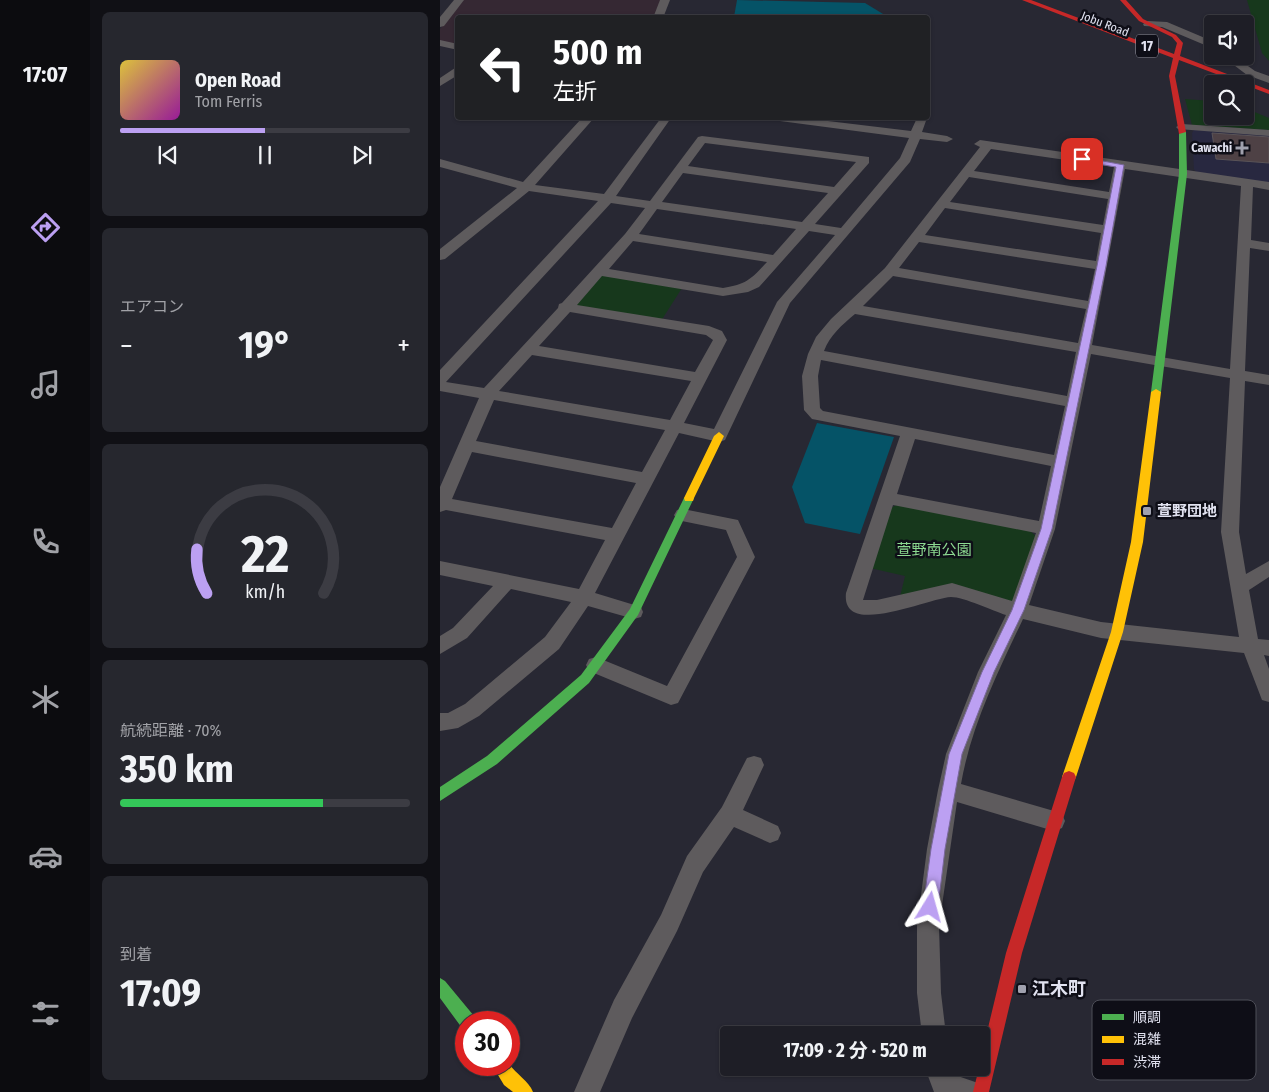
<!DOCTYPE html>
<html lang="ja">
<head>
<meta charset="utf-8">
<style>
	body { margin:0; font-family:"Fira Sans Condensed","Noto Sans JP",sans-serif; background:#26272e; color:#f1f3f6; height:100vh; display:flex; flex-direction:column; font-size:19px; white-space:nowrap }
	* { box-sizing:border-box; margin:0 }
	p { font-size:16px; color:#a1a2a7 }
	.icon { flex:none; width:28px; height:28px; fill:none; stroke:currentColor; stroke-width:2; stroke-linecap:round; stroke-linejoin:round }
	.map { position:relative; flex:1; overflow:hidden }
	.panel { display:flex; flex-direction:column; gap:12px; padding:12px; background:#101015; width:350px }
	.panel>* { flex:none }
	.hud { position:absolute; left:15px; top:15px; width:475px; height:105px; border-radius:5px; box-shadow:0 1px 4px #0004,0 0 0 1px #3c3c43; background:#202124; color:#fff; overflow:hidden }
	.tools { position:absolute; left:764px; top:15px; display:grid; gap:10px }
	.tools a { display:grid; place-items:center; width:50px; height:50px; border-radius:5px; background:#1e1e26; box-shadow:0 1px 4px #0004,0 0 0 1px #3c3c43; font-size:25px }
	.speed { position:absolute; left:15px; top:1011px; display:flex; gap:10px; font-size:25px; font-weight:700; text-align:center }
	.speed>* { display:grid; place-content:center; width:65px; height:65px; border-radius:50%; background:#1e1e26; box-shadow:0 1px 4px #0004,0 0 0 1px #3c3c43; line-height:1 }
	.speed .limit { border:8px solid #d22; background:#fff; color:#111 }
	.pin { position:absolute; display:grid; place-items:center; width:42px; height:42px; color:#fff; margin:-21px; border-radius:10px; box-shadow:0 2px 8px #0006 }
	.me { position:absolute; width:55px; margin:-28px; rotate:8deg; stroke-linejoin:round; filter:drop-shadow(0 0 4px #0008) }
	.turn { display:flex; align-items:center; gap:18px; height:105px; padding:0 15px; font-size:22px }
	.turn .icon { width:65px; height:65px; stroke-width:2.5 }
	.turn b { display:block; font-size:35px; line-height:42px }
	.big { font-size:38px; font-weight:700; line-height:1.1 }
	.panel .card { flex:1; display:flex; flex-direction:column; justify-content:center; gap:8px; min-width:0; padding:0 18px; border-radius:8px; background:#26272e }
	.panel .dial { align-items:center; gap:0 }
	.dial svg { height:130px; overflow:visible; fill:none; stroke:#3c3c43; stroke-width:7; stroke-linecap:round; text-anchor:middle }
	.dial text { fill:#f1f3f6; stroke:none }
	.song { display:flex; align-items:center; gap:15px }
	.cover { width:60px; height:60px; border-radius:8px; background:linear-gradient(135deg,hsl(50 70% 55%),hsl(300 70% 35%)) }
	.played { height:5px; border-radius:2px; background:linear-gradient(90deg,#bca0f2 50%,#3c3c43 50%) }
	.keys { display:flex; justify-content:space-around; direction:ltr }
	.heat { display:flex; justify-content:space-between; align-items:center; font-size:28px; direction:ltr }
	.charge { height:8px; border-radius:4px; background:linear-gradient(90deg,#34c759 70%,#3c3c43 0) }
	.trip { position:absolute; left:280px; top:1026px; width:270px; height:50px; border-radius:5px; background:#1e1e26; box-shadow:0 1px 4px #0004,0 0 0 1px #3c3c43; font-weight:700; line-height:50px; text-align:center }
	main { display:flex; flex:1; min-height:0 }
	.menu { display:flex; flex-direction:column; width:90px; justify-content:space-around; align-items:center; background:#0c0c0f; color:#a1a2a7 }
	.menu .icon { width:35px; height:35px }
	.menu .current { color:#bca0f2 }
	.menu b { font-size:22px; color:#f1f3f6 }
	.map>svg:first-child { display:block }
</style>
</head>
<body>
<main>
<nav class="menu">
<b>17:07</b>
<svg class="icon current" aria-label="directions" viewBox="0 0 24 24"><path d="M12 3l9 9-9 9-9-9zM9 14v-3h6M13 9l2 2-2 2"/></svg>
<svg class="icon" aria-label="music" viewBox="0 0 24 24"><path d="M9 18V5l10-2v13"/><circle cx="6" cy="18" r="3"/><circle cx="16" cy="16" r="3"/></svg>
<svg class="icon" aria-label="phone" viewBox="0 0 24 24"><path d="M5 4h4l2 5-3 2q2 4 5 5l2-3 5 2v4C11 20 4 13 5 4z"/></svg>
<svg class="icon" aria-label="climate" viewBox="0 0 24 24"><path d="M12 3v18M4 7l16 10M4 17L20 7"/></svg>
<svg class="icon" aria-label="car" viewBox="0 0 24 24"><path d="M5 17H2v-5l4-1 3-4h7l3 4 3 1v5h-3M9 17h6M6 11h13"/><circle cx="7" cy="17" r="2"/><circle cx="17" cy="17" r="2"/></svg>
<svg class="icon" aria-label="filters" viewBox="0 0 24 24"><path d="M4 7h16M4 17h16"/><circle cx="9" cy="7" r="2"/><circle cx="15" cy="17" r="2"/></svg>
</nav>
<section class="panel">
<div class="card">
<div class="song"><i class="cover"></i><div><b>Open Road</b><p>Tom Ferris</p></div></div>
<div class="played"></div>
<div class="keys"><svg class="icon" aria-label="previous" viewBox="0 0 24 24"><path d="M18 5L8 12l10 7zM5 5v14"/></svg><svg class="icon" aria-label="pause" viewBox="0 0 24 24"><path d="M8 5v14M16 5v14"/></svg><svg class="icon" aria-label="next" viewBox="0 0 24 24"><path d="M6 5l10 7-10 7zM19 5v14"/></svg></div>
</div>
<div class="card"><p>エアコン</p>
<div class="heat"><a>−</a><b class="big">19°</b><a>+</a></div>
</div>
<div class="card dial"><svg viewBox="0 0 100 80">
<path d="M14 69A42 42 0 1 1 86 69"/>
<path d="M14 69A42 42 0 0 1 8 42" stroke="#bca0f2"/>
<text x="50" y="56" font-size="32" font-weight="700">22</text>
<text x="50" y="72" font-size="11">km/h</text>
</svg></div>
<div class="card"><p>航続距離 · 70%</p><b class="big">350 km</b><div class="charge"></div></div>
<div class="card"><p>到着</p><b class="big">17:09</b></div>
</section>
<div class="map">
<svg width="829" height="1092" viewBox="0 0 829 1092">
	<rect width="100%" height="100%" fill="#282833"/>
	<polygon fill="#282840" points="754,130 829,135 829,183 757,173 754,169 752,133"/>
	<polygon fill="#352833" points="23,0 223,0 215,17 18,18 17,44 0,41 0,29"/>
	<g fill="#17381c">
		<polygon points="807,0 829,0 829,61 822,53"/>
		<polygon points="745,99 772,101 772,116 805,116 805,108 829,118 829,130 752,125"/>
		<polygon points="164,275 242,288 221,321 136,307 134,301 156,277"/>
		<polygon points="458,504 589,530 598,538 576,600 568,604 515,584 460,597 465,576 430,568 449,509"/>
	</g>
	<g fill="#055367">
		<polygon points="297,0 425,3 448,17 294,17"/>
		<polygon points="377,423 454,437 420,534 365,523 352,487"/>
	</g>
	<polygon fill="#4e4145" stroke="#5a5458" points="772,133 829,137 829,163 776,159"/>
	<g fill="none" stroke-linecap="round" stroke-linejoin="round">
		<g fill="#5e5b5d" fill-rule="evenodd">
			<polygon points="14,0 24,0 4,26 0,27 0,17"/>
			<polygon points="220,0 230,0 223,18 213,18"/>
			<polygon points="708,21 727,22 772,41 772,48 722,27 704,26 703,24"/>
			<polygon points="0,40 18,44 18,50 0,46"/>
			<polygon points="782,56 794,56 815,71 829,76 829,83 807,75"/>
			<polygon points="18,66 18,75 0,86 0,78"/>
			<path d="M142,118H154L95,185L164,194L221,118H231L176,196L210,201L258,137L262,136L429,157V163L375,224L401,228L460,158L469,138L340,121L335,118H363L471,131L477,118H487L482,132L507,136L513,139L507,142L480,139L470,162L350,303L285,440L279,442L239,433L155,593L201,607L203,612L201,617L194,619L148,606L119,649L39,716L18,728L0,731V713H8L25,704L105,637L131,602L71,589L27,638L0,654V636L13,628L53,586L0,575V561L139,589L165,540L6,510L0,512V487L39,398L0,391V370L158,201L89,191L5,259L0,260V249L77,188L0,167V159L83,182ZM265,143L416,162L394,187L248,166ZM243,173L388,193L362,222L222,202ZM171,203L205,208L185,234L122,303L119,304L118,308L44,388L6,382ZM217,209L356,229L333,255L199,234ZM369,231L395,235L337,302L274,429L244,423L287,340L282,331L269,326L137,305L162,276L283,296L308,292L319,287ZM193,241L327,262C311,279 307,284 283,288L169,269ZM130,312L266,335L273,340L255,372L99,346ZM92,355L251,381L230,420L59,391ZM54,400L225,430L202,472L36,441ZM32,452L196,483L172,528L12,499Z"/>
			<polygon points="742,124 829,130 829,136 738,129 736,127"/>
			<path d="M540,140L829,182V190L813,187L811,240L829,243V251L810,248L805,371L829,375V385L805,381L799,532L806,574L829,561V577L809,590L818,639L829,640V656L824,655L829,669V702L822,700L804,653L661,638L583,619C558,672 531,726 521,784L614,811L622,814L625,821L622,828L614,831L517,802L499,926L501,993L506,1035H482L477,993V926L487,849L498,790L506,754L538,672L566,615C553,611 524,597 511,597C488,598 401,639 406,593L460,436L372,419L364,410L362,376L368,354L376,337L391,319L445,268L540,147L534,144ZM551,149L674,167L669,192L534,171ZM685,169L801,186L790,369L652,345ZM529,177L668,199L663,225L510,202ZM505,208L661,233L656,261L485,235ZM479,242L655,269L648,301L459,268ZM453,276L646,309L638,343L423,306ZM415,314L636,352L627,396L384,351C390,335 402,325 415,314ZM651,354L790,378L781,532L799,637L661,622L589,605L615,529ZM381,360L625,406L614,455L383,411L380,408L378,376ZM475,439L611,466L599,521L457,494ZM453,505L596,533L572,601L512,583L437,600H423Z"/>
			<polygon points="243,509 298,520 315,557 238,703 231,705 149,671 146,665 149,659 156,657 227,686 297,557 286,530 237,520 234,515 237,510"/>
			<polygon points="314,756 321,758 324,765 303,810 338,826 341,833 338,840 330,843 294,827 263,872 237,931 192,1018 160,1092 134,1092 174,1000 221,915 247,856 282,807 307,758"/>
			<polygon points="485,1068 510,1068 512,1074 538,1083 542,1092 494,1092"/>
		</g>
		<g fill="#4caf50" fill-rule="evenodd">
			<polygon points="739,130 746,132 747,174 721,392 716,395 711,392 739,174"/>
			<polygon points="249,494 254,498 198,615 149,683 57,764 0,801 0,787 47,756 141,675 190,609 244,498"/>
			<polygon points="0,978 5,981 34,1016 36,1022 26,1022 26,1029 22,1028 0,998"/>
		</g>
		<g fill="#ffc107" fill-rule="evenodd">
			<polygon points="716,389 721,392 703,542 683,632 636,777 634,781 629,783 624,781 622,777 671,632 691,542 711,392"/>
			<polygon points="279,432 284,436 254,498 253,501 245,501 244,498 274,436"/>
			<path d="M69,1064C76,1074 89,1081 93,1092H73L64,1085L52,1065Z"/>
		</g>
		<g fill="#c62828" fill-rule="evenodd">
			<polygon points="582,0 591,0 734,54 737,43 732,37 699,21 680,0 686,0 703,19 736,35 743,43 740,56 829,90 829,94 739,60 735,76 746,132 739,134 729,76 733,58"/>
			<polygon points="629,771 634,773 636,777 582,953 549,1092 533,1092 539,1068 541,1068 541,1057 566,953 622,777 624,773"/>
		</g>
	</g>
	<polygon fill="#bca0f2" stroke="#7a689d" points="642,157 684,165 666,266 612,529 584,610 554,672 522,754 505,849 498,907 495,912 490,914 485,912 483,907 491,849 509,754 542,672 572,610 601,529 657,266 676,167 639,161 639,158"/>
	<g fill="#a0a1ae" stroke="#0e0e17" stroke-width="2">
		<path d="M799.5 140.5h5v5h5v5h-5v5h-5v-5h-5v-5h5z"/>
		<rect x="702" y="506" width="10" height="10" rx="2.5"/>
		<rect x="577" y="984" width="10" height="10" rx="2.5"/>
	</g>
	<g text-anchor="middle" dominant-baseline="central" stroke-width="5" stroke-linejoin="round" paint-order="stroke">
		<g font-size="12" fill="#e1e2f0" stroke="#0e0e17">
			<text transform="translate(665 24) rotate(21)">Jobu Road</text>
		</g>
		<g font-size="12" font-weight="bold" fill="#e1e2f0" stroke="#0e0e17" text-anchor="end">
			<text x="792" y="148">Cawachi</text>
		</g>
		<rect fill="#0e0e17" stroke="#a2a2af" stroke-width="1" x="696" y="34.5" width="22" height="23" rx="4"/>
		<g font-size="14" font-weight="bold" fill="#e1e2f0">
			<text x="707" y="46">17</text>
		</g>
		<g font-size="15" font-weight="bold" fill="#e1e2f0" stroke="#0e0e17" text-anchor="start">
			<text x="717" y="511">萱野団地</text>
		</g>
		<g font-size="15" fill="#8dda91" stroke="#0e0e17">
			<text x="494" y="550">萱野南公園</text>
		</g>
		<g font-size="18" font-weight="bold" fill="#e1e2f0" stroke="#0e0e17" text-anchor="start">
			<text x="592" y="989">江木町</text>
		</g>
	</g>
	<rect x="652" y="1000" width="164" height="80" rx="8" fill="#0e0e17" stroke="#4d4e58" stroke-width="1"/>
	<rect x="662" y="1014" width="22" height="6" fill="#4caf50"/>
	<rect x="662" y="1036" width="22" height="7" fill="#ffc107"/>
	<rect x="662" y="1059" width="22" height="6" fill="#c62828"/>
	<g font-size="14" fill="#e1e2f0">
		<text x="693" y="1022">順調</text>
		<text x="693" y="1044">混雑</text>
		<text x="693" y="1067">渋滞</text>
	</g>
</svg>
<div class="tools">
<a><svg class="icon" aria-label="sound" viewBox="0 0 24 24"><path d="M4 9h4l5-4v14l-5-4H4zM17 9q2 3 0 6"/></svg></a>
<a><svg class="icon" aria-label="search" viewBox="0 0 24 24"><circle cx="10" cy="10" r="6"/><path d="M15 15l6 6"/></svg></a>
</div>
<div class="speed"><div class="limit">30</div></div>
<div class="pin" style="left:642px;top:159px;background:#d93025"><svg class="icon" aria-label="arrive" viewBox="0 0 24 24"><path d="M6 21V4h12l-3 4 3 4H6"/></svg></div>
<svg class="me" style="left:490px;top:907px" viewBox="-20 -20 40 40"><path d="M0-17L14 15 0 8-14 15z" fill="#bca0f2" stroke="#fff" stroke-width="4"/></svg>
<div class="trip">17:09 · 2 分 · 520 m</div>
<div class="hud">
<div class="turn"><svg class="icon" aria-label="left" viewBox="0 0 24 24"><path d="M17 20v-9H6M10 6l-5 5 5 5"/></svg><div><b>500 m</b>左折</div></div>
</div>
</div>
</main>
</body>
</html>
